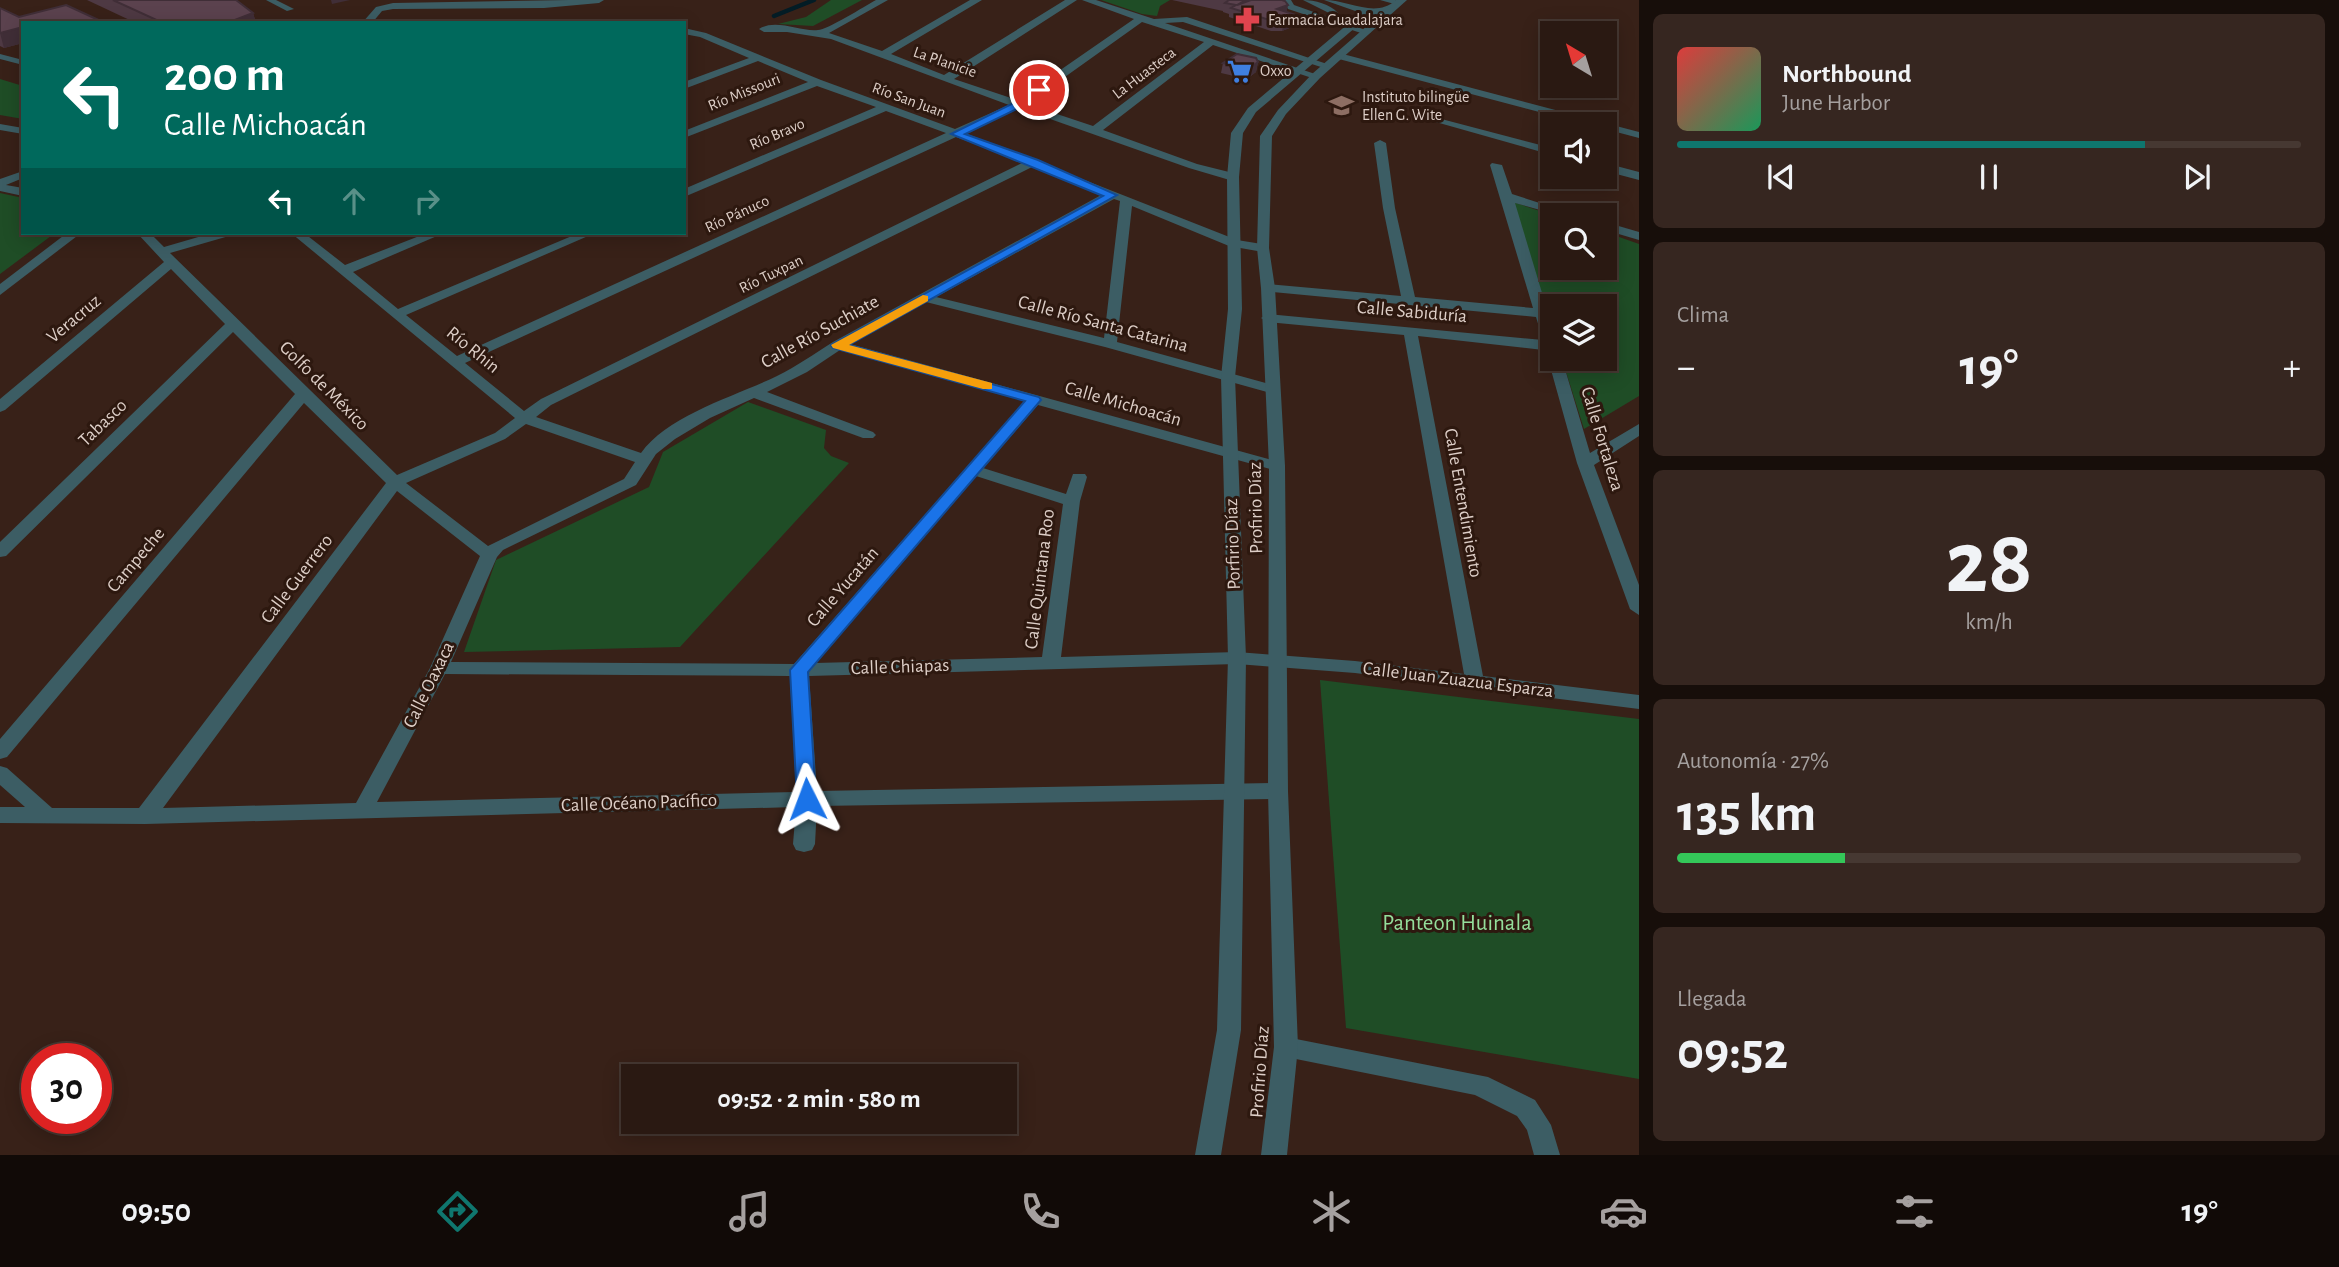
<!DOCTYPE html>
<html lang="es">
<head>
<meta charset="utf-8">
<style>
	body { margin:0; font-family:"Alegreya Sans",sans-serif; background:#362620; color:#f1f3f6; height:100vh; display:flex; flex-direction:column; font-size:26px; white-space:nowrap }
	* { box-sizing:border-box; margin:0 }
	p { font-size:23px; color:#a5a09f }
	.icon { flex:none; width:38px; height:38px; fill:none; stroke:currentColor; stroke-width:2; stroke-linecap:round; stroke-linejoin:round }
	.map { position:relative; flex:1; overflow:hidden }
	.drawer { display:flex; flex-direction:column; gap:14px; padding:14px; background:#170e0a; width:700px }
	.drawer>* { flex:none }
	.hud { position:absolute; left:21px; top:21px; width:665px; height:214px; border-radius:0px; box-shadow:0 4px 18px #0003,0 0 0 2px #463832; background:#00695c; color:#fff; overflow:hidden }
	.needle { width:46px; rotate:322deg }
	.tools { position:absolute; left:1540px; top:21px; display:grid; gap:14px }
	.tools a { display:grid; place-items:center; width:77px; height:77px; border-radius:0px; background:#2a1912; box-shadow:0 4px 18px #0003,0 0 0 2px #463832; font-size:35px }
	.speed { position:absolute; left:21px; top:1043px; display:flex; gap:14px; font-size:35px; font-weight:700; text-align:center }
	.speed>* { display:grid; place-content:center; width:91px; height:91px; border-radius:50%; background:#2a1912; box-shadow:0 4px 18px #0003,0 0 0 2px #463832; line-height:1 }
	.speed .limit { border:10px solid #d22; background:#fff; color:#111 }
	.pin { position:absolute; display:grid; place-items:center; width:60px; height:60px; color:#fff; margin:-30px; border:4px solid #fff; border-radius:50%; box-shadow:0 2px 7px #0007 }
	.me { position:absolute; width:77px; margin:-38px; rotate:357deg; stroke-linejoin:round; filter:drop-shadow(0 0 5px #0008) }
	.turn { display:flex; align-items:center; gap:24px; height:147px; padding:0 28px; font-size:32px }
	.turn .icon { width:91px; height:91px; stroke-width:2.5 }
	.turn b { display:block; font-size:49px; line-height:60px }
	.lanes { display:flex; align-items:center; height:66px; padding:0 28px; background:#0003; justify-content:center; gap:35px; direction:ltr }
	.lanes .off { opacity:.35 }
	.big { font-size:52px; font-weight:600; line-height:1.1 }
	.drawer .widget { flex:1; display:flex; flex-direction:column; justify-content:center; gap:10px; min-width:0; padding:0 24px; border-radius:10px; background:#362620 }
	.drawer .dial { align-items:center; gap:0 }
	.dial b { font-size:91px; line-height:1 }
	.song { display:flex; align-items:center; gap:21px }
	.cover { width:84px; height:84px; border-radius:10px; background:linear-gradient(135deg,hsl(0 70% 55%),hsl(150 70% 35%)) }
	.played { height:7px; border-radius:4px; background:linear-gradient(90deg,#0f766e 75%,#463832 75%) }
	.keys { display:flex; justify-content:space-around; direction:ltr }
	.heat { display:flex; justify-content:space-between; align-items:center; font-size:38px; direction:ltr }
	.charge { height:10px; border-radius:5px; background:linear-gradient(90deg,#34c759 27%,#463832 0) }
	.trip { position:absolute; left:621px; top:1064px; width:396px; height:70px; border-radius:0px; background:#2a1912; box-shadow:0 4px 18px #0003,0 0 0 2px #463832; font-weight:600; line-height:70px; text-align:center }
	.tab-bar { display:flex; height:112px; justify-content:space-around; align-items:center; background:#110a07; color:#a5a09f }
	.tab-bar .icon { width:49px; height:49px }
	.tab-bar .active { color:#0f766e }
	.tab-bar b { font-size:32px; color:#f1f3f6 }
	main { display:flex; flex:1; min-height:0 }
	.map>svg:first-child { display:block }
</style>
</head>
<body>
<main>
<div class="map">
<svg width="1639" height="1155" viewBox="0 0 1639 1155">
	<rect width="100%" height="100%" fill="#382118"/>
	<g fill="#1f4d26">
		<polygon points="831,0 862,0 813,26 778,24 806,17"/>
		<polygon points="1101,0 1170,0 1160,6 1157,16 1142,14"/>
		<polygon points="0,79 23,86 23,119 0,115"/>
		<polygon points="0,193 23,198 23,233 55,233 0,274"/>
		<polygon points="1513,202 1552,215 1552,268 1605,268 1605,232 1639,244 1639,396 1584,429 1562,359 1605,359 1605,306 1552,306 1552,328"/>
		<polygon points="748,402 826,430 824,448 831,456 849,463 680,647 464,652 496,560 649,487 663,452"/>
		<polygon points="1320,680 1639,719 1639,1079 1346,1028"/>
	</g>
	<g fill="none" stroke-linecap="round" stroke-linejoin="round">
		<polyline stroke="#031c25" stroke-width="4.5" points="774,16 814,0"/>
		<g fill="#3c5d64" fill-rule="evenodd">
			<polygon points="266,0 276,0 294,9 287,11"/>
			<path d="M1283,0H1291L1294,5L1325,16L1329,13L1303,0C1315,0 1330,4 1338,13L1332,18L1371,32L1364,34L1288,9Z"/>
			<polygon points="1380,0 1395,0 1402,3 1398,5"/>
			<polygon points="0,54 23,60 23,65 0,59"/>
		</g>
		<g fill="#3c5d64" fill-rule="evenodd">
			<polygon points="568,0 604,0 599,3 544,8 393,9 382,11 372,23 362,23 376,7 393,3"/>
			<path d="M876,0H888L829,33L882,51L970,0H982L891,54L944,75L1065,0H1077L954,79L1017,100L1134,19L1082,0H1096L1154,19L1187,17L1333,66L1324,68L1183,22L1165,23L1321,76L1312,78L1213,45L1103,130L1197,164L1237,174V180L1233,181L1189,168L1019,108L965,133L1237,240L1268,245V251L1263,252L1229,246L1132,206L1117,342L1277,386L1279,389L1277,392H1267L1105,347L926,302L850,344L1283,463L1285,466L1277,471L1038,405L983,468L1066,494L1073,474H1085L1087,477L1080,501L1061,657L1237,652L1355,661L1464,674L1404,335L1268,322L1261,318L1268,314L1543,340L1536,317L1263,291V285L1268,284L1401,296L1383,208L1374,143L1380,140L1386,143L1395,208L1415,297L1533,308L1490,165L1492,163L1502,165L1512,194L1577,215H1558L1515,203L1552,326V351L1418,336L1483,676L1639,695V709L1355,673L1237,664L809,676L817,791L1278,783L1285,786L1288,791L1285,796L1278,799L817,806L815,844L812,850L804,852L796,850L793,844L796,807L145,824L0,823V807H25L0,785V766L7,768L52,808H139L386,483L304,403L7,757L0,759V739L295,394L233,332L6,556L0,557V542L225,324L171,269L5,410L0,412V399L164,262L137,233H150L164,247L212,233H231L229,236L170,253L397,475L495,433L515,418L291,233H304L345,265L427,233H444L353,272L398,309L579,233H595L406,315L457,356L946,133L886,111L684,197V189L876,107L817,86L684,138V131L808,82L758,61L684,89V82L749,58L700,37L684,34V28L706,33L821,80L955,129L1009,105L831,39L787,32H764L759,29C776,18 800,32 818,30C827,30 865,6 876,0ZM1142,22L1204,42L1093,126L1027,104ZM956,137L1024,162L541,399L524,411L465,363ZM1034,166L1103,194L833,342C814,354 797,366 777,376C736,396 668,415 641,453L536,417L551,405ZM1114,199L1120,201L1104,338L936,297ZM840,350L1025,401L794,664L451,662L497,557L503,550L636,485L656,454L675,439L710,418L754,398L863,438H873L876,435L873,432L767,392L807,372ZM526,424L635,462L624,479L488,546L406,483L505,439ZM976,476L1063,504L1042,657L815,663ZM397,491L480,556L430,668L356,803L163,808ZM445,674L790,676L796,792L377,802Z"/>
			<polygon points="1339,53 1639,132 1639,138 1605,129 1605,124 1585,124 1335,58 1334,56"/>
			<polygon points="1411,111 1552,148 1552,155 1411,115"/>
			<polygon points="0,124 23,128 23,134 0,130"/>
			<polygon points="1605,163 1639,172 1639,180 1605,171"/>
			<polygon points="23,171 23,178 6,185 23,188 23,196 0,191 0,179"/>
			<polygon points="1605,222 1639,232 1639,240 1605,230"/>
			<polygon points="67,233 81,233 0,295 0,284"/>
			<polygon points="1552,355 1552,359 1562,359 1590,453 1639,424 1639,436 1594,465 1639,585 1639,615 1630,609 1577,463 1548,359"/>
			<polygon points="1286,1037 1488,1077 1535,1100 1551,1125 1560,1155 1534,1155 1527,1130 1517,1116 1475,1095 1286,1057 1277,1054 1274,1047 1277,1040"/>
		</g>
		<path fill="#3c5d64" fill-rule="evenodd" d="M1324,0C1350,0 1375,19 1396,0H1407L1320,78L1286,114L1272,136L1269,248L1275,288L1285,466L1288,791L1298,1047L1287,1155H1261L1274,1047L1268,791L1269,466L1261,288L1257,248L1260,136L1278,110L1312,74L1376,18L1369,16L1256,112L1243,133L1239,177L1242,309L1235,377L1246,658L1241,1030L1221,1155H1195L1217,1030L1228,658L1221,377L1228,309L1227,177L1231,133L1248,108L1361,13Z"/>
	</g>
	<g fill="#4e3943">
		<polygon points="87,0 236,0 253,13 256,23 136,23"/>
		<polygon points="1172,0 1282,0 1288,5 1286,12 1299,16 1297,25 1282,31 1271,31 1229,17 1229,14 1223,12 1223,11"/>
		<polygon points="0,8 23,23 23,43 4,48 0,46"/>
		<polygon points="1258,62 1256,72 1247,79 1221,73 1223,63"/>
	</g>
	<g fill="#402e37">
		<polygon points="331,0 350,0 332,4"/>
		<polygon points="1288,5 1286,14 1277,9"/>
		<polygon points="253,13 256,23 227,23"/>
		<polygon points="1299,16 1297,25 1282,31 1284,21"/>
		<polygon points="23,27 23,43 4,48 0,33"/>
		<polygon points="1258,62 1256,72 1247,79 1248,69"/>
	</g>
	<g fill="#5b424e" stroke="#402e37" stroke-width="2">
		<polygon points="113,0 236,0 253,13 227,23 163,23"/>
		<polygon points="1229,0 1246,0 1237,5 1251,0 1282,0 1285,1 1288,5 1277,9 1299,16 1284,21 1273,21 1231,8 1236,5 1225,3"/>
		<polygon points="66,5 105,23 23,23 23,27 0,33 0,8 19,17"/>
		<polygon points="1237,54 1256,58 1258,62 1248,69 1223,63"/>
	</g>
	<polygon fill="#1a73e8" stroke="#114b97" stroke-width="2" points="1036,88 1044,90 1023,106 965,134 1038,160 1117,195 849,345 1039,397 1041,400 808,672 816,799 813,803 800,803 797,799 790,670 1025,401 833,348 831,345 1103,196 951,134 1016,102"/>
	<polygon fill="#f59e0b" points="923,295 928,296 928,301 849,345 992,383 992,389 983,389 833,348 831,345"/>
	<defs>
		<symbol id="pharmacy-bare" viewBox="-9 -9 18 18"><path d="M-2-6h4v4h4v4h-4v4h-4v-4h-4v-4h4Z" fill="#e0444e" stroke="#2d180f" stroke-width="2.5" paint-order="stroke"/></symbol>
		<symbol id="supermarket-bare" viewBox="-9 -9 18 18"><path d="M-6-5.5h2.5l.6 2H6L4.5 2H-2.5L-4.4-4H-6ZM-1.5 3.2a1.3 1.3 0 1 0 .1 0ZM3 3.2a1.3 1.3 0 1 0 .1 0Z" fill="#3f7fe0" stroke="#2d180f" stroke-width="2.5" paint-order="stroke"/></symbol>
		<symbol id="school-bare" viewBox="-9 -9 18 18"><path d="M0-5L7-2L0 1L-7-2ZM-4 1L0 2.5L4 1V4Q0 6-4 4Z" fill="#8d6e63" stroke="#2d180f" stroke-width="2.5" paint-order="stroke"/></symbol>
	</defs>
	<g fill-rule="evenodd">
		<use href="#pharmacy-bare" x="1230" y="2" width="35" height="35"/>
		<use href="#supermarket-bare" x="1222" y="54" width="35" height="35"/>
		<use href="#school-bare" x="1324" y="88" width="35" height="35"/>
	</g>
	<g text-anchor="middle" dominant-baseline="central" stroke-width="6" stroke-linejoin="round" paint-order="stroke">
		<g font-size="16" fill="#ddcec7" stroke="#2d180f" text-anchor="start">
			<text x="1268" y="20">Farmacia Guadalajara</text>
			<text x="1260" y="71">Oxxo</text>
			<text x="1362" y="97">Instituto bilingüe<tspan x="1362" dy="18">Ellen G. Wite</tspan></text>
		</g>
		<g font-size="16" fill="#ddcec7" stroke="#2d180f">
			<text transform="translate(945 62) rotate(19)">La Planicie</text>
			<text transform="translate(1144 73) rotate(-37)">La Huasteca</text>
			<text transform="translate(744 92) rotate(-22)">Río Missouri</text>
			<text transform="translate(909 100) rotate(20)">Río San Juan</text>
			<text transform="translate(777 134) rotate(-23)">Río Bravo</text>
			<text transform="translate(737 214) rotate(-25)">Río Pánuco</text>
			<text transform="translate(771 274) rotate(-26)">Río Tuxpan</text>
		</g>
		<g font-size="19" fill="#ddcec7" stroke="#2d180f">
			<text transform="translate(1412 312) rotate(5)">Calle Sabiduría</text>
			<text transform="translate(74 319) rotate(-40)">Veracruz</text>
			<text transform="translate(1103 324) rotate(15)">Calle Río Santa Catarina</text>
			<text transform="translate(820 332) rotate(-29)">Calle Río Suchiate</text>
			<text transform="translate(473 350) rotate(39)">Río Rhin</text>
			<text transform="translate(324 386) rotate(45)">Golfo de México</text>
			<text transform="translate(1123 404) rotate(16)">Calle Michoacán</text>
			<text transform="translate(103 423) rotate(-44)">Tabasco</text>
			<text transform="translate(1602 439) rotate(73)">Calle Fortaleza</text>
			<text transform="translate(1463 503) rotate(80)">Calle Entendimiento</text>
			<text transform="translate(1256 508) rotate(-91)">Profirio Díaz</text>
			<text transform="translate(1233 544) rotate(-92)">Porfirio Díaz</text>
			<text transform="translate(136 560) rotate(-50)">Campeche</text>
			<text transform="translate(297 579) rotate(-53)">Calle Guerrero</text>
			<text transform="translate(1040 579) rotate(-83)">Calle Quintana Roo</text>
			<text transform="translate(843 587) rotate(-49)">Calle Yucatán</text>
			<text transform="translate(900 667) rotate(-2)">Calle Chiapas</text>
			<text transform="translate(1458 680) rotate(7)">Calle Juan Zuazua Esparza</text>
			<text transform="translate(429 685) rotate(-64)">Calle Oaxaca</text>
			<text transform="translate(639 803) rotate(-2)">Calle Océano Pacífico</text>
			<text transform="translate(1260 1072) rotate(-86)">Profirio Díaz</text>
		</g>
		<g font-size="23" fill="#94de9b" stroke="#2d180f">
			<text x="1457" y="923">Panteon Huinala</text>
		</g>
	</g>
</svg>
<div class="tools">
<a><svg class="needle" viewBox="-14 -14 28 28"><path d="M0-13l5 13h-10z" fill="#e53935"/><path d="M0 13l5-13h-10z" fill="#a5a09f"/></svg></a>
<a><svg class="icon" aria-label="sound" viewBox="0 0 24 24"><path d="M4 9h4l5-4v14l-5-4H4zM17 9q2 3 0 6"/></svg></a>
<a><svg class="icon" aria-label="search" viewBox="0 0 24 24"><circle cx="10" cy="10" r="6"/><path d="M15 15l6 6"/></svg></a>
<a><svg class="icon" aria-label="layers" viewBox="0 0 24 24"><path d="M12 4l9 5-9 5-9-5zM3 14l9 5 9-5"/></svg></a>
</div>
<div class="speed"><div class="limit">30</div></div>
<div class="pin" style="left:1039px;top:90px;background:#d93025"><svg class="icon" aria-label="arrive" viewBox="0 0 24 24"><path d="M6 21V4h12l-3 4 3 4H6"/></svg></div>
<svg class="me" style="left:807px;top:799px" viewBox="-20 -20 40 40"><path d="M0-17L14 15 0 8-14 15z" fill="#1a73e8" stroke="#fff" stroke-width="4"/></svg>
<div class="trip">09:52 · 2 min · 580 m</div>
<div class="hud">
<div class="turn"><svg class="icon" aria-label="left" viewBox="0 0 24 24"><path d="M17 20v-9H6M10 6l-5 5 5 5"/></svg><div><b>200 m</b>Calle Michoacán</div></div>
<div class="lanes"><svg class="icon" aria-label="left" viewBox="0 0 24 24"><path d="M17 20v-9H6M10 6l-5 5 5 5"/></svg><svg class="icon off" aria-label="ahead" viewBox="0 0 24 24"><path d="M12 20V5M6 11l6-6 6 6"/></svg><svg class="icon off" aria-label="right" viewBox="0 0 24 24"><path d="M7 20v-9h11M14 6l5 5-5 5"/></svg></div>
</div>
</div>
<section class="drawer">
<div class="widget">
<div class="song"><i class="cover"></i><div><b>Northbound</b><p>June Harbor</p></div></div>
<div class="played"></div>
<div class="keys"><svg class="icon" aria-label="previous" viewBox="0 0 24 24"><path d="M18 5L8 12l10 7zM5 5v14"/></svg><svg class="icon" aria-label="pause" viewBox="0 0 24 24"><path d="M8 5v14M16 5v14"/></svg><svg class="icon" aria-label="next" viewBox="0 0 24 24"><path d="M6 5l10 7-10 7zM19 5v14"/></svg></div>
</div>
<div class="widget"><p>Clima</p>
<div class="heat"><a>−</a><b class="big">19°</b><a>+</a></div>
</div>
<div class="widget dial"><b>28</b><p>km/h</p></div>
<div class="widget"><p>Autonomía · 27%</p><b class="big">135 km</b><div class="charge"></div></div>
<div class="widget"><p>Llegada</p><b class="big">09:52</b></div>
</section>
</main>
<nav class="tab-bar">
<b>09:50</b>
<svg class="icon active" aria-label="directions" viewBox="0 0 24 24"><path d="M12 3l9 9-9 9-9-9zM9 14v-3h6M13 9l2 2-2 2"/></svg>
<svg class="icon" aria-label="music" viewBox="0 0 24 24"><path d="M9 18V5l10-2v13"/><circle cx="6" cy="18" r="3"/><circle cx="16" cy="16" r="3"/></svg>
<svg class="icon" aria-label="phone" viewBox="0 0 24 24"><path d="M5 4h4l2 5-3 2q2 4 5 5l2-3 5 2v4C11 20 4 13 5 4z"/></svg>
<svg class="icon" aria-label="climate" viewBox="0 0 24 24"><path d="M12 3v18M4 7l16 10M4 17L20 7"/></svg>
<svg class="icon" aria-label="car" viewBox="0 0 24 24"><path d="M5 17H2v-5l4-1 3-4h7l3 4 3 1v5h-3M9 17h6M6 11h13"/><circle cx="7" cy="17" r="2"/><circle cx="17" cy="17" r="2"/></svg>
<svg class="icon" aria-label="filters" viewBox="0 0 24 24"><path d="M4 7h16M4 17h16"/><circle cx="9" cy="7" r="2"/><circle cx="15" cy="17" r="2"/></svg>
<b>19°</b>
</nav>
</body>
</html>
